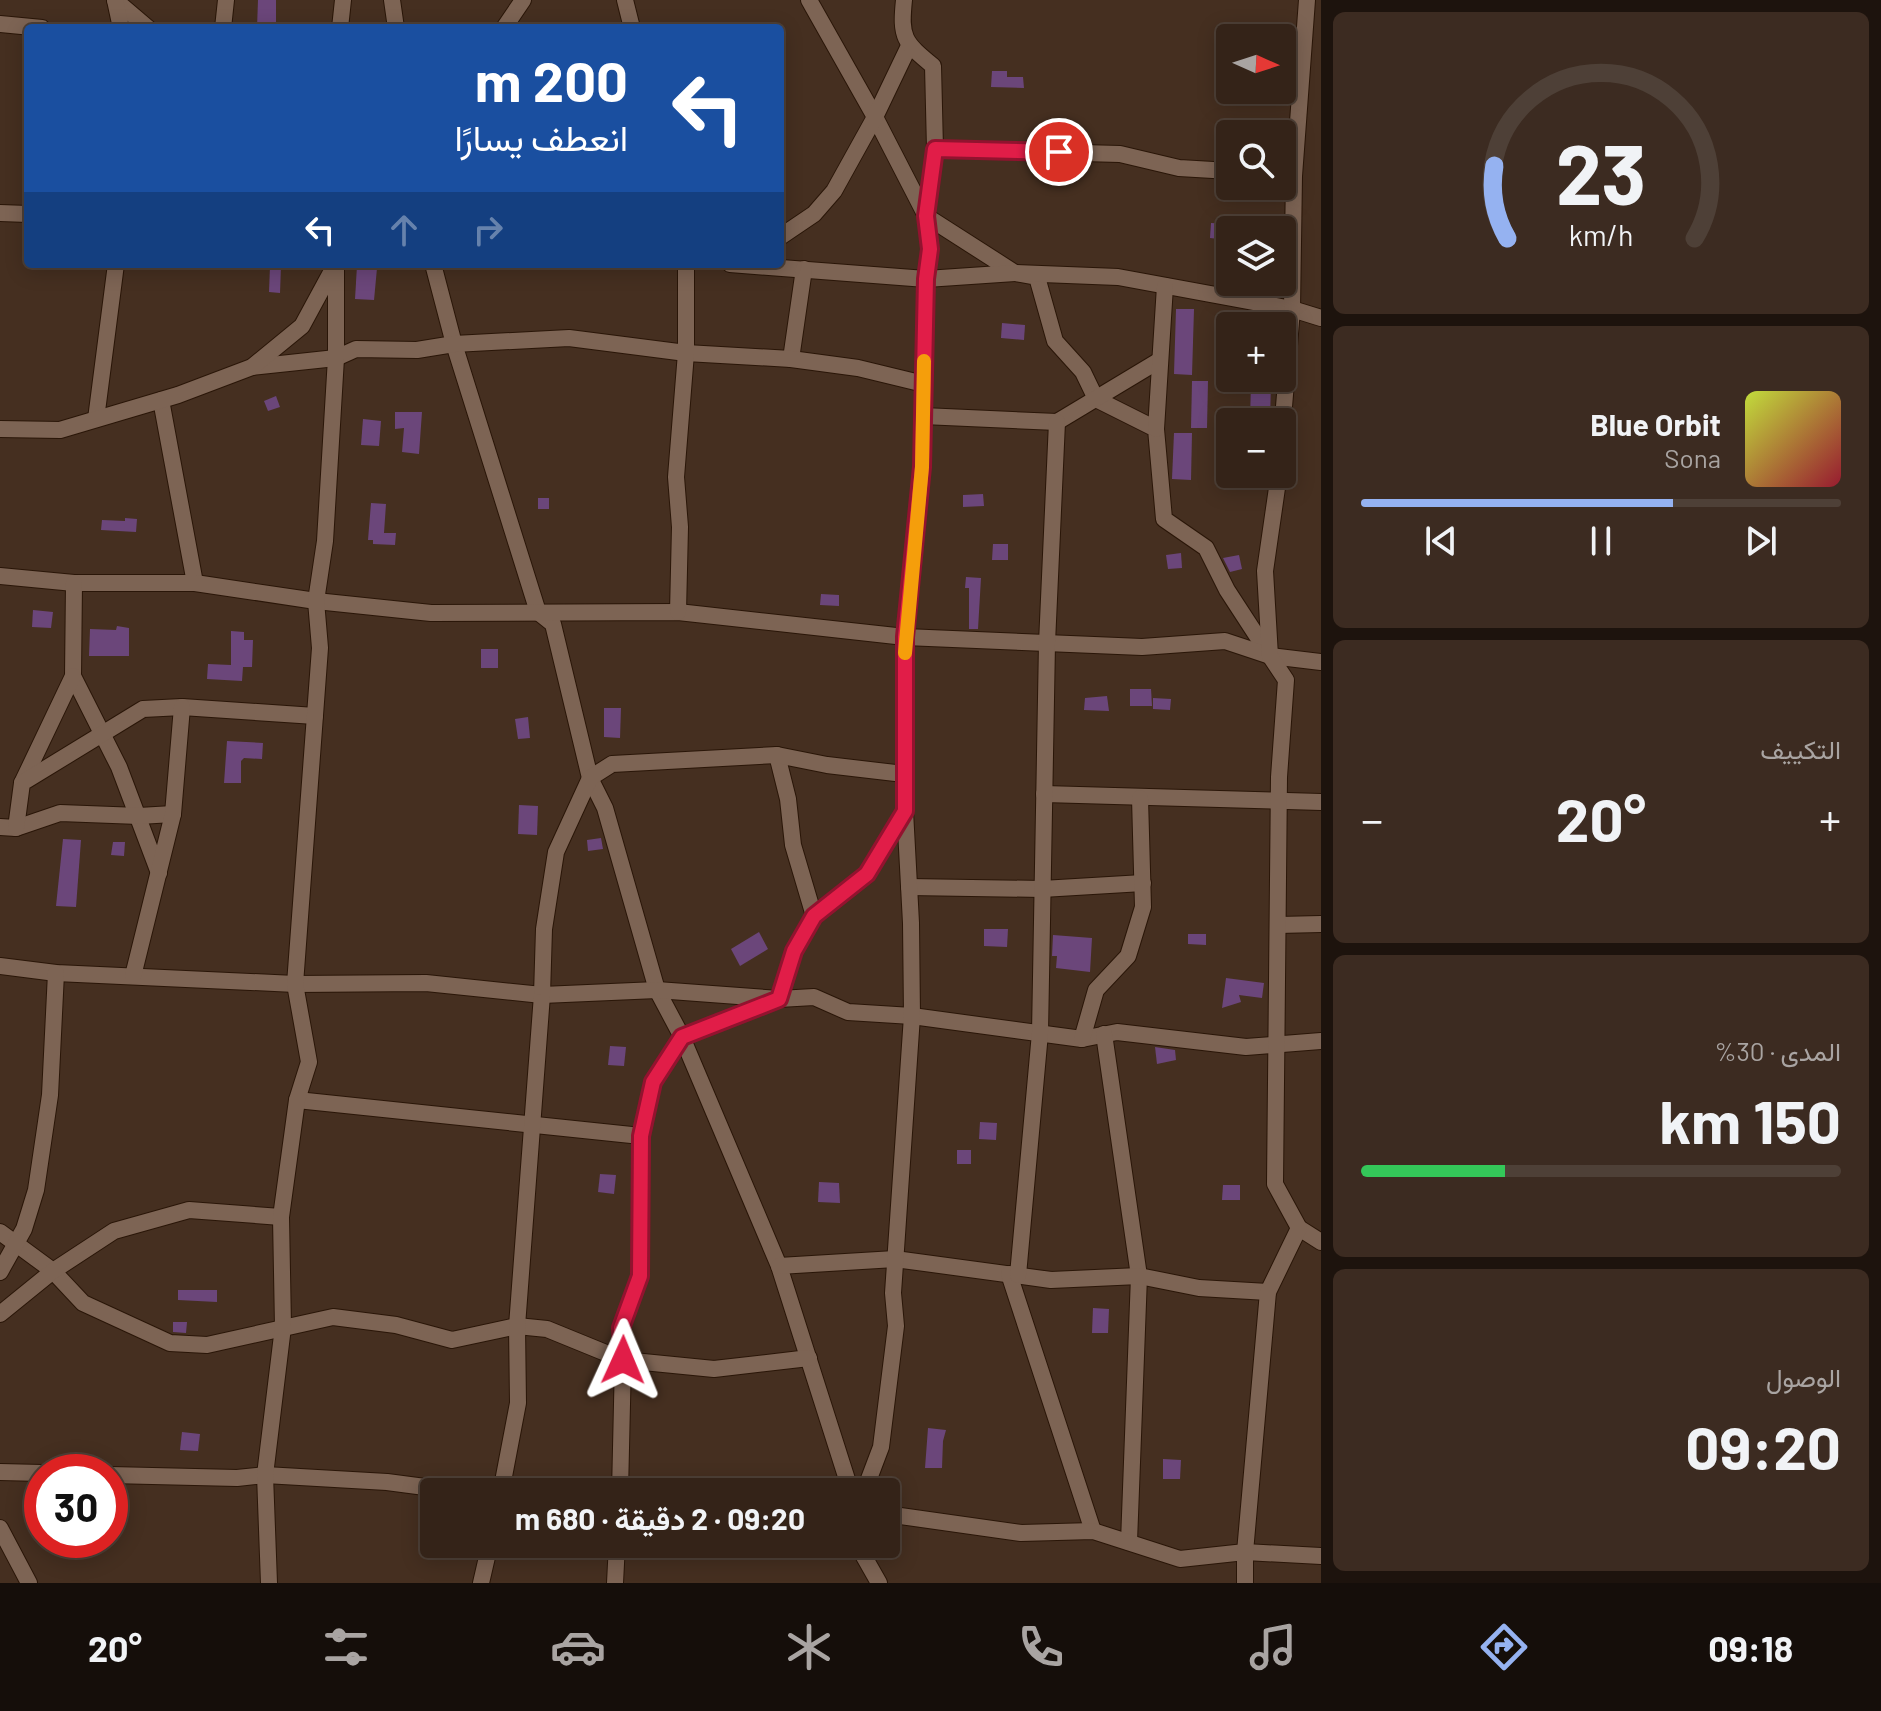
<!DOCTYPE html>
<html lang="ar">
<head>
<meta charset="utf-8">
<style>
	body { margin:0; font-family:Barlow,Vazirmatn,sans-serif; background:#3c2b21; color:#f1f3f6; direction:rtl; height:100vh; display:flex; flex-direction:column; font-size:30px; white-space:nowrap }
	* { box-sizing:border-box; margin:0 }
	p { font-size:26px; color:#a9a4a2 }
	.icon { flex:none; width:44px; height:44px; fill:none; stroke:currentColor; stroke-width:2; stroke-linecap:round; stroke-linejoin:round }
	.map { position:relative; flex:1; overflow:hidden; direction:ltr }
	.sheet { display:flex; flex-direction:column; gap:12px; padding:12px; background:#1d130d; width:560px }
	.sheet>* { flex:none }
	.banner { position:absolute; left:24px; top:24px; width:760px; height:244px; border-radius:8px; box-shadow:0 4px 20px #0003,0 0 0 2px #4e4037; direction:rtl; background:#1a4fa0; color:#fff; overflow:hidden }
	.needle { width:52px; rotate:93deg }
	.controls { position:absolute; left:1216px; top:24px; display:grid; gap:16px }
	.controls a { display:grid; place-items:center; width:80px; height:80px; border-radius:8px; background:#342318; box-shadow:0 4px 20px #0003,0 0 0 2px #4e4037; font-size:40px }
	.speed { position:absolute; left:24px; top:1454px; display:flex; gap:16px; font-size:40px; font-weight:700; text-align:center }
	.speed>* { display:grid; place-content:center; width:104px; height:104px; border-radius:50%; background:#342318; box-shadow:0 4px 20px #0003,0 0 0 2px #4e4037; line-height:1 }
	.speed .limit { border:12px solid #d22; background:#fff; color:#111 }
	.pin { position:absolute; display:grid; place-items:center; width:68px; height:68px; color:#fff; margin:-34px; border:4px solid #fff; border-radius:50%; box-shadow:0 2px 8px #0007 }
	.me { position:absolute; width:88px; margin:-44px; rotate:1deg; stroke-linejoin:round; filter:drop-shadow(0 0 6px #0008) }
	.turn { display:flex; align-items:center; gap:28px; height:168px; padding:0 24px; font-size:36px }
	.turn .icon { width:104px; height:104px; stroke-width:2.5 }
	.turn b { display:block; font-size:56px; line-height:68px }
	.lanes { display:flex; align-items:center; height:76px; padding:0 24px; background:#0003; justify-content:center; gap:40px; direction:ltr }
	.lanes .off { opacity:.35 }
	.big { font-size:60px; font-weight:700; line-height:1.1 }
	.sheet .tile { flex:1; display:flex; flex-direction:column; justify-content:center; gap:12px; min-width:0; padding:0 28px; border-radius:12px; background:#3c2b21 }
	.sheet .dial { align-items:center; gap:0 }
	.dial svg { height:208px; overflow:visible; fill:none; stroke:#4e4037; stroke-width:7; stroke-linecap:round; text-anchor:middle }
	.dial text { fill:#f1f3f6; stroke:none }
	.song { display:flex; align-items:center; gap:24px }
	.cover { width:96px; height:96px; border-radius:12px; background:linear-gradient(135deg,hsl(70 70% 55%),hsl(350 70% 35%)) }
	.played { height:8px; border-radius:4px; background:linear-gradient(90deg,#95b2f1 65%,#4e4037 65%) }
	.keys { display:flex; justify-content:space-around; direction:ltr }
	.heat { display:flex; justify-content:space-between; align-items:center; font-size:44px; direction:ltr }
	.charge { height:12px; border-radius:6px; background:linear-gradient(90deg,#34c759 30%,#4e4037 0) }
	.trip { position:absolute; left:420px; top:1478px; width:480px; height:80px; border-radius:8px; background:#342318; box-shadow:0 4px 20px #0003,0 0 0 2px #4e4037; font-weight:700; line-height:80px; text-align:center; direction:rtl }
	.tab-bar { display:flex; height:128px; justify-content:space-around; align-items:center; background:#150e0a; color:#a9a4a2 }
	.tab-bar .icon { width:56px; height:56px }
	.tab-bar .active { color:#95b2f1 }
	.tab-bar b { font-size:36px; color:#f1f3f6 }
	main { display:flex; flex:1; min-height:0 }
	.map>svg:first-child { display:block }
</style>
</head>
<body>
<main>
<section class="sheet">
<div class="tile dial"><svg viewBox="0 0 100 80">
<path d="M14 69A42 42 0 1 1 86 69"/>
<path d="M14 69A42 42 0 0 1 9 41" stroke="#95b2f1"/>
<text x="50" y="56" font-size="32" font-weight="700">23</text>
<text x="50" y="72" font-size="11">km/h</text>
</svg></div>
<div class="tile">
<div class="song"><i class="cover"></i><div><b>Blue Orbit</b><p>Sona</p></div></div>
<div class="played"></div>
<div class="keys"><svg class="icon" aria-label="previous" viewBox="0 0 24 24"><path d="M18 5L8 12l10 7zM5 5v14"/></svg><svg class="icon" aria-label="pause" viewBox="0 0 24 24"><path d="M8 5v14M16 5v14"/></svg><svg class="icon" aria-label="next" viewBox="0 0 24 24"><path d="M6 5l10 7-10 7zM19 5v14"/></svg></div>
</div>
<div class="tile"><p>التكييف</p>
<div class="heat"><a>−</a><b class="big">20°</b><a>+</a></div>
</div>
<div class="tile"><p>المدى · 30%</p><b class="big">150 km</b><div class="charge"></div></div>
<div class="tile"><p>الوصول</p><b class="big">09:20</b></div>
</section>
<div class="map">
<svg width="1321" height="1583" viewBox="0 0 1321 1583">
	<rect width="100%" height="100%" fill="#452f20"/>
	<g fill="#6b467a">
		<polygon points="258,0 276,0 276,28 257,28"/>
		<polygon points="992,71 1007,71 1007,77 1023,77 1024,88 991,87"/>
		<polygon points="1211,223 1229,224 1228,240 1210,238"/>
		<polygon points="270,266 281,266 280,293 269,292"/>
		<polygon points="357,266 377,268 374,300 355,299"/>
		<polygon points="1176,309 1194,309 1192,375 1174,374"/>
		<polygon points="1002,323 1025,325 1024,340 1001,338"/>
		<polygon points="1192,381 1208,381 1207,428 1191,428"/>
		<polygon points="1251,381 1271,381 1270,422 1250,422"/>
		<polygon points="276,396 280,407 268,411 264,401"/>
		<polygon points="395,412 422,412 419,454 402,452 404,428 395,429"/>
		<polygon points="363,419 381,421 379,446 361,445"/>
		<polygon points="1174,433 1192,433 1191,480 1172,479"/>
		<polygon points="983,494 984,506 963,507 963,495"/>
		<rect x="538" y="498" width="11" height="11"/>
		<polygon points="371,503 386,504 384,533 396,533 395,545 373,544 373,540 368,540"/>
		<polygon points="125,518 137,519 136,532 101,530 102,520 125,521"/>
		<polygon points="993,544 1008,544 1008,560 992,560"/>
		<polygon points="1181,553 1182,568 1168,569 1166,555"/>
		<polygon points="1239,555 1242,569 1230,572 1223,558"/>
		<polygon points="966,577 981,578 978,629 969,629 969,588 965,588"/>
		<polygon points="821,594 839,595 839,606 820,605"/>
		<polygon points="33,610 53,612 51,628 32,627"/>
		<polygon points="117,626 129,628 129,656 89,656 90,629 116,630"/>
		<polygon points="231,631 244,632 244,640 253,640 252,667 243,667 242,681 207,679 208,664 231,665"/>
		<rect x="481" y="649" width="17" height="19"/>
		<polygon points="1130,689 1151,689 1152,706 1130,706"/>
		<polygon points="1107,696 1109,711 1084,710 1085,698"/>
		<polygon points="1153,698 1171,699 1170,710 1153,709"/>
		<polygon points="604,708 621,708 620,738 604,737"/>
		<polygon points="528,717 530,738 518,739 515,719"/>
		<polygon points="227,741 263,743 262,759 244,758 241,761 241,783 224,783"/>
		<polygon points="519,805 538,806 537,835 518,834"/>
		<polygon points="601,838 603,849 588,851 587,840"/>
		<polygon points="63,839 81,840 76,907 56,906"/>
		<polygon points="113,842 125,842 124,856 111,855"/>
		<polygon points="984,929 1008,929 1007,947 984,946"/>
		<polygon points="759,932 768,949 740,966 731,949"/>
		<polygon points="1188,934 1206,934 1206,945 1188,944"/>
		<polygon points="1053,935 1092,938 1090,972 1056,968 1057,956 1052,956"/>
		<polygon points="1226,978 1264,983 1262,998 1239,995 1241,1002 1222,1008"/>
		<polygon points="610,1046 626,1047 624,1066 608,1065"/>
		<polygon points="1155,1047 1175,1050 1176,1060 1157,1064"/>
		<polygon points="980,1122 997,1123 996,1140 979,1139"/>
		<rect x="957" y="1150" width="14" height="14"/>
		<polygon points="600,1174 616,1175 614,1194 598,1192"/>
		<polygon points="819,1182 839,1183 840,1203 818,1202"/>
		<polygon points="1223,1185 1240,1185 1240,1200 1222,1200"/>
		<polygon points="178,1290 217,1290 217,1302 178,1300"/>
		<polygon points="1093,1308 1109,1309 1108,1333 1092,1333"/>
		<polygon points="173,1322 187,1322 186,1333 173,1332"/>
		<polygon points="928,1428 946,1430 943,1441 942,1468 925,1468"/>
		<polygon points="182,1432 200,1434 198,1451 180,1450"/>
		<polygon points="1163,1459 1181,1460 1180,1479 1163,1479"/>
	</g>
	<g fill="none" stroke-linecap="round" stroke-linejoin="round">
		<defs>
			<g id="minor">
				<polyline points="115,0 148,28"/>
				<polyline points="115,0 121,28"/>
				<polyline points="392,0 396,28"/>
				<polyline points="625,0 632,28"/>
				<polyline points="809,0 875,117 926,216 1015,273 1037,277 1055,341 1083,372 1096,399 1156,429 1164,519 1206,548 1227,590 1268,653"/>
				<polyline points="0,24 42,28"/>
				<polyline points="223,28 226,0"/>
				<polyline points="340,28 343,0"/>
				<polyline points="504,28 523,0"/>
				<polyline points="935,149 1120,154 1179,168 1230,171"/>
				<polyline points="0,213 28,214"/>
				<polyline points="780,237 814,214 834,191 875,117 909,46"/>
				<polyline points="433,264 454,344 538,612 553,624 590,778 605,808 657,990 682,1037 779,1266 851,1492"/>
				<polyline points="730,264 926,279 1015,273 1118,277 1292,309 1321,318"/>
				<polyline points="791,359 804,269"/>
				<polyline points="252,367 336,358 356,349 417,350 454,344 569,338 686,353 791,359 858,368 924,384"/>
				<polyline points="161,400 195,583"/>
				<polyline points="923,416 1057,422 1160,360"/>
				<polyline points="96,419 116,264"/>
				<polyline points="0,429 60,430 178,395 252,367 302,326 335,265"/>
				<polyline points="1156,429 1165,286"/>
				<polyline points="1282,431 1292,309 1294,176 1307,0"/>
				<polyline points="0,576 74,583 195,583 316,601 431,613 678,612 905,637 1142,647 1225,641 1270,656 1321,662"/>
				<polyline points="74,583 73,676 119,767 159,873"/>
				<polyline points="678,612 680,527 676,477 686,353 686,264"/>
				<polyline points="777,755 788,799 793,845 814,916"/>
				<polyline points="22,783 73,676"/>
				<polyline points="1044,794 1321,802"/>
				<polyline points="0,827 16,828 60,813 139,816 173,814"/>
				<polyline points="16,828 22,783 143,709 182,707 315,716"/>
				<polyline points="909,887 1042,889 1143,883"/>
				<polyline points="1278,925 1321,924"/>
				<polyline points="0,966 56,973 295,984 426,983 542,995 657,990 779,999 814,997 848,1012 912,1016 1082,1039 1117,1032 1246,1047 1321,1041"/>
				<polyline points="133,976 173,814 182,707"/>
				<polyline points="1104,1034 1139,1276 1129,1542"/>
				<polyline points="1082,1039 1096,990 1128,956 1143,907 1140,798"/>
				<polyline points="297,1100 641,1136"/>
				<polyline points="1299,1228 1321,1242"/>
				<polyline points="0,1232 53,1271 83,1303 170,1343 207,1345 333,1317 396,1325 452,1340 517,1326 547,1329 623,1360 714,1369 809,1358"/>
				<polyline points="779,1266 895,1259 1051,1280 1139,1276 1199,1288 1268,1292"/>
				<polyline points="0,1272 24,1229 36,1190 50,1095 56,973"/>
				<polyline points="1009,1274 1093,1531"/>
				<polyline points="1018,1275 1040,1033 1047,643 1057,422"/>
				<polyline points="0,1314 53,1271 114,1231 189,1210 281,1217"/>
				<polyline points="0,1472 42,1473"/>
				<polyline points="110,1475 237,1478 265,1475 387,1482 463,1492"/>
				<polyline points="501,1492 518,1403 517,1326 542,995 544,929 556,852 590,778 612,764 777,755 827,765 904,774"/>
				<polyline points="620,1492 623,1360 621,1328 640,1276 641,1136 653,1082 682,1037 779,999 794,951 814,916 867,874 905,811"/>
				<path d="M864,1492L881,1447L896,1326L893,1293L912,1016L911,923L905,811V637L922,467L926,279L930,249L926,216L935,149L933,66C904,42 900,38 904,0"/>
				<polyline points="886,1514 1021,1533 1093,1531 1180,1559 1245,1552 1321,1556"/>
				<polyline points="0,1528 29,1583"/>
				<polyline points="861,1544 862,1553 879,1583"/>
				<polyline points="269,1583 265,1475 283,1327 281,1217 297,1100 309,1062 295,984 320,648 316,601 325,541 336,358 336,264"/>
				<polyline points="481,1583 490,1544"/>
				<polyline points="615,1583 617,1544"/>
				<polyline points="1245,1583 1245,1552 1268,1292 1299,1228 1275,1184 1279,777 1286,680 1270,656 1265,571 1279,474"/>
			</g>
		</defs>
		<use href="#minor" stroke="#2a1608" stroke-width="18"/>
		<use href="#minor" stroke="#7d6454" stroke-width="16"/>
	</g>
	<g fill="none" stroke-linecap="round" stroke-linejoin="round">
		<defs>
			<polyline id="route" points="623,1360 621,1328 640,1276 641,1136 653,1082 682,1037 779,999 794,951 814,916 867,874 905,811 905,637 922,467 926,279 930,249 926,216 935,149 1059,152"/>
		</defs>
		<use href="#route" stroke="#92132f" stroke-width="20"/>
		<use href="#route" stroke="#e11d48" stroke-width="14"/>
		<polyline stroke="#f59e0b" stroke-width="14" points="905,653 922,467 924,361"/>
	</g>
</svg>
<div class="controls">
<a><svg class="needle" viewBox="-14 -14 28 28"><path d="M0-13l5 13h-10z" fill="#e53935"/><path d="M0 13l5-13h-10z" fill="#a9a4a2"/></svg></a>
<a><svg class="icon" aria-label="search" viewBox="0 0 24 24"><circle cx="10" cy="10" r="6"/><path d="M15 15l6 6"/></svg></a>
<a><svg class="icon" aria-label="layers" viewBox="0 0 24 24"><path d="M12 4l9 5-9 5-9-5zM3 14l9 5 9-5"/></svg></a>
<a>+</a>
<a>−</a>
</div>
<div class="speed"><div class="limit">30</div></div>
<div class="pin" style="left:1059px;top:152px;background:#d93025"><svg class="icon" aria-label="arrive" viewBox="0 0 24 24"><path d="M6 21V4h12l-3 4 3 4H6"/></svg></div>
<svg class="me" style="left:623px;top:1360px" viewBox="-20 -20 40 40"><path d="M0-17L14 15 0 8-14 15z" fill="#e11d48" stroke="#fff" stroke-width="4"/></svg>
<div class="trip">09:20 · 2 دقيقة · 680 m</div>
<div class="banner">
<div class="turn"><svg class="icon" aria-label="left" viewBox="0 0 24 24"><path d="M17 20v-9H6M10 6l-5 5 5 5"/></svg><div><b>200 m</b>انعطف يسارًا</div></div>
<div class="lanes"><svg class="icon" aria-label="left" viewBox="0 0 24 24"><path d="M17 20v-9H6M10 6l-5 5 5 5"/></svg><svg class="icon off" aria-label="ahead" viewBox="0 0 24 24"><path d="M12 20V5M6 11l6-6 6 6"/></svg><svg class="icon off" aria-label="right" viewBox="0 0 24 24"><path d="M7 20v-9h11M14 6l5 5-5 5"/></svg></div>
</div>
</div>
</main>
<nav class="tab-bar">
<b>09:18</b>
<svg class="icon active" aria-label="directions" viewBox="0 0 24 24"><path d="M12 3l9 9-9 9-9-9zM9 14v-3h6M13 9l2 2-2 2"/></svg>
<svg class="icon" aria-label="music" viewBox="0 0 24 24"><path d="M9 18V5l10-2v13"/><circle cx="6" cy="18" r="3"/><circle cx="16" cy="16" r="3"/></svg>
<svg class="icon" aria-label="phone" viewBox="0 0 24 24"><path d="M5 4h4l2 5-3 2q2 4 5 5l2-3 5 2v4C11 20 4 13 5 4z"/></svg>
<svg class="icon" aria-label="climate" viewBox="0 0 24 24"><path d="M12 3v18M4 7l16 10M4 17L20 7"/></svg>
<svg class="icon" aria-label="car" viewBox="0 0 24 24"><path d="M5 17H2v-5l4-1 3-4h7l3 4 3 1v5h-3M9 17h6M6 11h13"/><circle cx="7" cy="17" r="2"/><circle cx="17" cy="17" r="2"/></svg>
<svg class="icon" aria-label="filters" viewBox="0 0 24 24"><path d="M4 7h16M4 17h16"/><circle cx="9" cy="7" r="2"/><circle cx="15" cy="17" r="2"/></svg>
<b>20°</b>
</nav>
</body>
</html>
